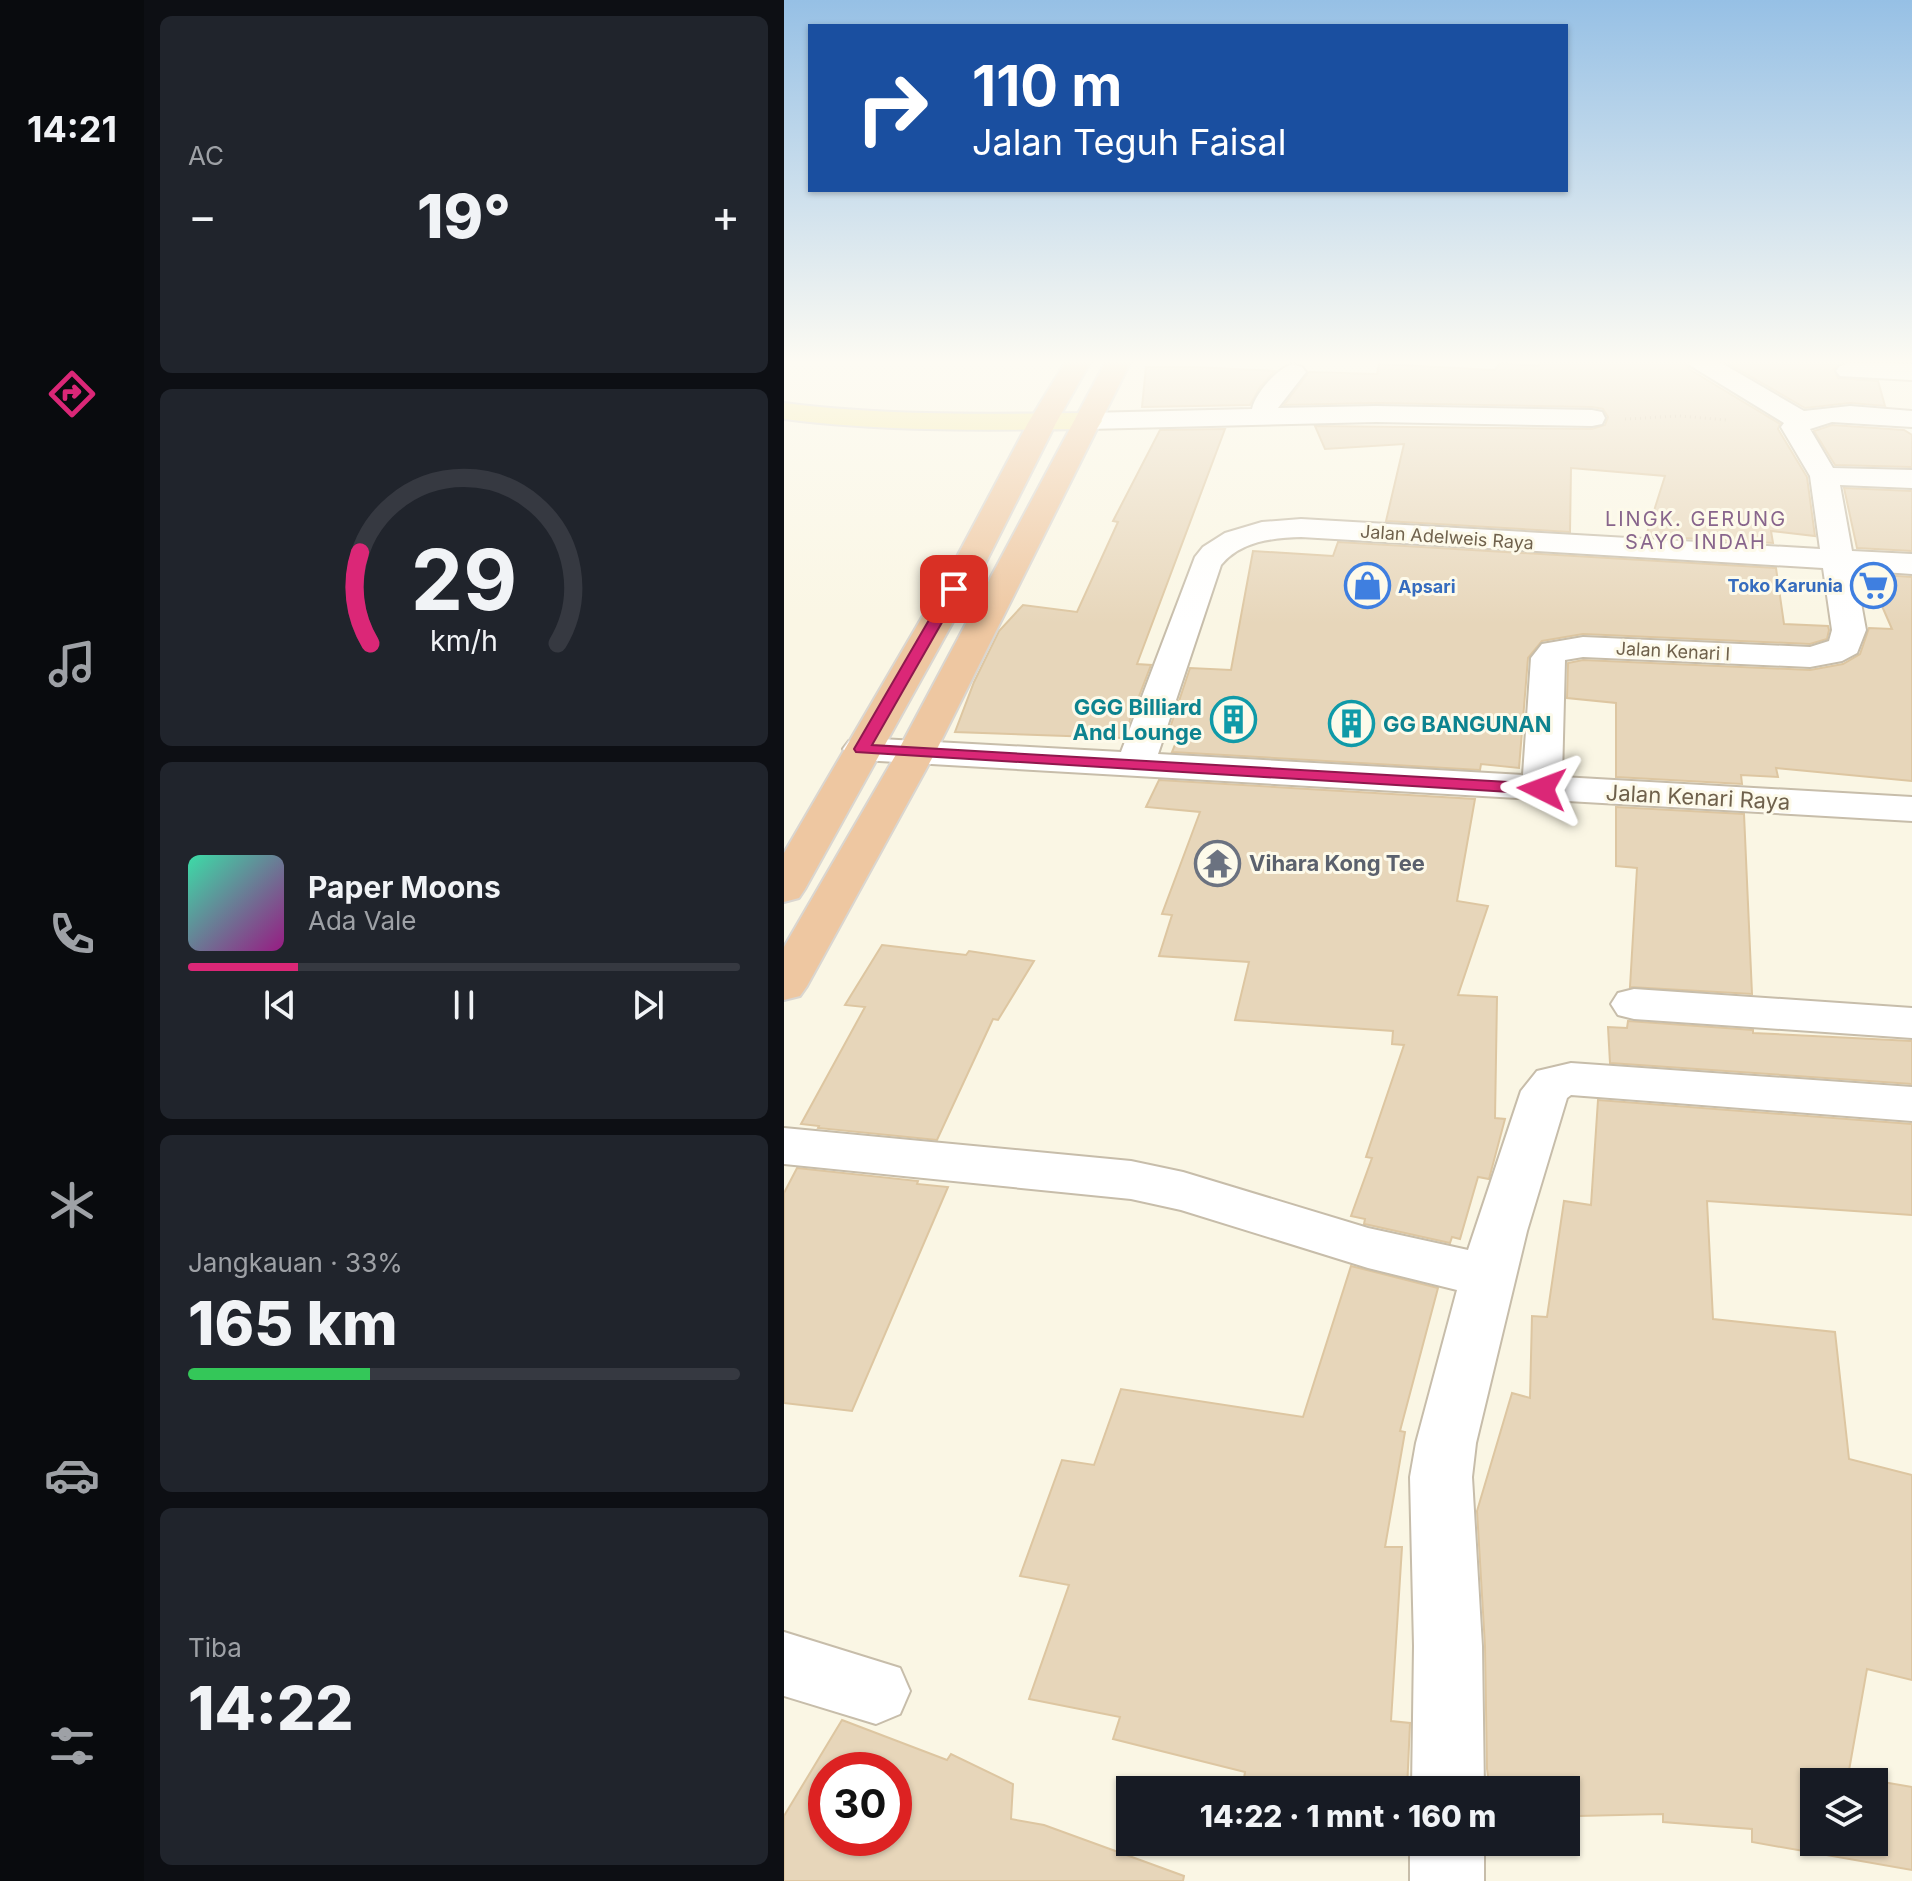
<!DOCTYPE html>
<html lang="id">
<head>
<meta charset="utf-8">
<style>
	body { margin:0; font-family:Inter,sans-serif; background:#20242c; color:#f1f3f6; height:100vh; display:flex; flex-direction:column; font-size:30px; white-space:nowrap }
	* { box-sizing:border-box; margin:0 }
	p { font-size:26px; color:#9ea1a6 }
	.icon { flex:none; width:44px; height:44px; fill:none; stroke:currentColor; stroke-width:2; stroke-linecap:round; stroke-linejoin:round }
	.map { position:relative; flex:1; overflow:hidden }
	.side { display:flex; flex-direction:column; gap:16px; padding:16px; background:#0d0f14; width:640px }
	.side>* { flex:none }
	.top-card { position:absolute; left:24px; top:24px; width:760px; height:168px; border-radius:0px; box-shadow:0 2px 6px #0004; background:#1a4fa0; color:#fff; overflow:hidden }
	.fabs { position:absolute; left:1016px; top:1768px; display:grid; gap:16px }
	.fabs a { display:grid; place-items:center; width:88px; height:88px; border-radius:0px; background:#171b24; box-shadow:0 2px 6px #0004; font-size:40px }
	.speed { position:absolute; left:24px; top:1752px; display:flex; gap:16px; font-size:40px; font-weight:700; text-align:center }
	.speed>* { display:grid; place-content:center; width:104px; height:104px; border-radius:50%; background:#171b24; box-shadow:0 2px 6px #0004; line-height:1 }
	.speed .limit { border:12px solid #d22; background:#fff; color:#111 }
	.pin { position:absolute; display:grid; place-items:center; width:68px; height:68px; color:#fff; margin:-34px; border-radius:16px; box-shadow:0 4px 12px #0006 }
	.me { position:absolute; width:88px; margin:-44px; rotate:273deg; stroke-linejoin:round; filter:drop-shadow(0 0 6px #0008) }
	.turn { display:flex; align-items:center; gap:28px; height:168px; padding:0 32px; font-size:36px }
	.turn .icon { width:104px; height:104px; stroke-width:2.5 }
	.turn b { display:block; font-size:56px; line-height:68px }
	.big { font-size:60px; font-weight:800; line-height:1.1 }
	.side .widget { flex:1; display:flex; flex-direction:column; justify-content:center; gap:12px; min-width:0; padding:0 28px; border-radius:12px; background:#20242c }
	.side .dial { align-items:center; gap:0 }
	.dial svg { height:208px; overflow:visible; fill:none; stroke:#363941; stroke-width:7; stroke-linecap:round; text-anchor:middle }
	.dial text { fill:#f1f3f6; stroke:none }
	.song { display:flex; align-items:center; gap:24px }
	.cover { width:96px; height:96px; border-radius:12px; background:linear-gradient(135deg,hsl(160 70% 55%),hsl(310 70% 35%)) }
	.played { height:8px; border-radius:4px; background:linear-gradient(90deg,#db2777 20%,#363941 20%) }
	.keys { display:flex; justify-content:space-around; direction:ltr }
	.heat { display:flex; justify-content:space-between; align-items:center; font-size:44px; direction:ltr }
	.charge { height:12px; border-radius:6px; background:linear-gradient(90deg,#34c759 33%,#363941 0) }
	.trip { position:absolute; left:332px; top:1776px; width:464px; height:80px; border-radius:0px; background:#171b24; box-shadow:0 2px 6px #0004; font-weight:800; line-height:80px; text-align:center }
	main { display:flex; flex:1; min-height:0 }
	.tabs { display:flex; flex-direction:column; width:144px; justify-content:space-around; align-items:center; background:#090b0e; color:#9ea1a6 }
	.tabs .icon { width:56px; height:56px }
	.tabs .on { color:#db2777 }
	.tabs b { font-size:36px; color:#f1f3f6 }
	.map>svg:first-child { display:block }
</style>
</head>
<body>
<main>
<nav class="tabs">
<b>14:21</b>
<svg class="icon on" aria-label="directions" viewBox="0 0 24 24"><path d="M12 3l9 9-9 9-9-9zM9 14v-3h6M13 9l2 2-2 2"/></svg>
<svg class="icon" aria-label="music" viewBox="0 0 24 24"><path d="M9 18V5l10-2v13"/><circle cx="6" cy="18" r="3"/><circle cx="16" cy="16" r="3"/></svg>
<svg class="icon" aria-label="phone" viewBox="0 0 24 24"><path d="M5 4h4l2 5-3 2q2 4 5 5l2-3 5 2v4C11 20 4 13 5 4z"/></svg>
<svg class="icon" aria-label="climate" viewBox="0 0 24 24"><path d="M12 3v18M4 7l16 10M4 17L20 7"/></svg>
<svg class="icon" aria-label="car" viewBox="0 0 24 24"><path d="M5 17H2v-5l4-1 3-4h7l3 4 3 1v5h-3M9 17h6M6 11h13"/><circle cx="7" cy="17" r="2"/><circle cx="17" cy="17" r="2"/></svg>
<svg class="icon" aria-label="filters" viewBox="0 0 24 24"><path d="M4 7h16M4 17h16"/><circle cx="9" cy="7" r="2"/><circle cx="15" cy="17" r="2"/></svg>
</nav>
<section class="side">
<div class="widget"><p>AC</p>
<div class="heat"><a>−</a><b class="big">19°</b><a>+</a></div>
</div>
<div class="widget dial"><svg viewBox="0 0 100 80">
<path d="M14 69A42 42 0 1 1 86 69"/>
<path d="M14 69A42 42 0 0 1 10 34" stroke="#db2777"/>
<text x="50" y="56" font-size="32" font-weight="700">29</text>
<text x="50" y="72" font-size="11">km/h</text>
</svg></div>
<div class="widget">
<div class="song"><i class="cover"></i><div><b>Paper Moons</b><p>Ada Vale</p></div></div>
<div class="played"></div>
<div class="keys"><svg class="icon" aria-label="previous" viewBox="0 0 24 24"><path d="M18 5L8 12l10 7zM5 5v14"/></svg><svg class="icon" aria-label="pause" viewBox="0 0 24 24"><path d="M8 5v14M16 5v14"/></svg><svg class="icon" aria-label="next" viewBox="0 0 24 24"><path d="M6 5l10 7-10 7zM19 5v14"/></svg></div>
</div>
<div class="widget"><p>Jangkauan · 33%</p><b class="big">165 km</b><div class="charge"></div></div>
<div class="widget"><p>Tiba</p><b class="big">14:22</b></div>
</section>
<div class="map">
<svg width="1128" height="1881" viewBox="0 0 1128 1881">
	<rect width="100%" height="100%" fill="#faf6e4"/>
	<g fill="#e7d6ba" stroke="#ddc6a1" stroke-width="2" fill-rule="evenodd">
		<polygon points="755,361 901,361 905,369 996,424 994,429 1023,477 1031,536 987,531 989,543 862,536 881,476 787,468 786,532 602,521 620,444 541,449 531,426 808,429 821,425 824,417 819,409 808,407 592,403 500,405 525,372 593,374 595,364 711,370 716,363 755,366"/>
		<polygon points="940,361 1061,361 1050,369 1054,378 1094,381 1101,406 1066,403 1021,408"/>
		<polygon points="362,367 411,367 491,371 476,387 466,405 358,407"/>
		<polygon points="1048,425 1120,430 1128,435 1128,467 1051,465 1030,431"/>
		<polygon points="441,429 353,664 367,665 339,738 171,732 190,682 215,631 239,605 293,612 334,522 329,521 376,430"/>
		<polygon points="1060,488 1128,491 1128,551 1073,548"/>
		<polygon points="554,542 992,568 1000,624 1044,626 1045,630 1043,639 1026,644 799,634 758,641 744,658 735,768 697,764 696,770 388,752 393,740 382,740 406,668 447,670 469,551 549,556"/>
		<polygon points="1084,574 1128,577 1128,781 992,768 994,777 957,775 958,784 832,777 832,703 783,698 784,663 799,660 1026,670 1059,664 1076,654 1085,628 1108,629"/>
		<polygon points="375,780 691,799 673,901 704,906 674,995 713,997 711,1118 721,1119 705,1179 694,1177 676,1239 668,1237 666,1243 585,1225 580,1224 581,1219 567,1216 588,1158 582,1157 620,1045 608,1044 609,1031 451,1020 465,962 375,956 388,915 378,914 416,812 362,807"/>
		<polygon points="832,807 960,814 968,994 846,987 853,868 832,866"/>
		<polygon points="98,945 182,955 185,951 250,961 214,1020 209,1019 153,1140 34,1128 35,1126 17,1124 81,1007 61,1005"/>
		<polygon points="844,1021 969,1030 969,1033 1128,1041 1128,1084 826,1063 824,1027 843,1028"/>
		<path d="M814,1100L1128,1124V1215L923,1201L929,1319L1051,1332L1065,1459L1128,1475V1680L1083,1669L1064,1776L1128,1787V1870L968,1842V1829L879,1822V1814L794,1816L790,1790H706L703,1769L701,1646L693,1511L728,1393L746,1398L748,1316L763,1317L780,1201L807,1205ZM1030,1782H1090V1842H1030Z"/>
		<polygon points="13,1168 134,1181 133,1184 164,1187 68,1411 0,1403 0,1193"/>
		<polygon points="567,1266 654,1288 616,1431 621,1432 601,1547 618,1547 607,1721 626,1723 623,1790 458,1790 461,1772 329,1739 336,1717 245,1699 285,1585 236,1576 278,1460 310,1465 337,1389 519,1417"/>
		<path d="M58,1720L163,1760L167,1754L229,1784L227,1819L260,1825L400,1876L399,1881H0V1816ZM42,1770H110V1838H42Z"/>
	</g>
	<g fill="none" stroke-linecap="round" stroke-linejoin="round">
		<defs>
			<g id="minor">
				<path d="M904,361H934L1020,411L1066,406L1128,411V427L1048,422L1026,429L1049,468L1128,470V488L1056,485L1068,551L1128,554V574L1071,570L1082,630L1073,653L1058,661L1026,667L799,657L781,660L778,777L1128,797V821L78,760L65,757L59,749L65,741L78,738L337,752L411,557L419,547L441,533L478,522L517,519L1036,549L1026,476L997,427L1000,423L907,366ZM517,537L1039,568L1048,630L1045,641L1026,647L799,637L758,644L747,658L739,775L374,754L437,565C457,541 488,538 517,537Z"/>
				<polygon points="1065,363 1128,364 1128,380 1056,376 1052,371 1056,366"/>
				<path d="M509,364L518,367L522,372L494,408L592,406L808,410L818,412L821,418L818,424L808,426L592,422L304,429L294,427L290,421L294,415L304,413L468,409C471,394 493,368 509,364Z"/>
				<polygon points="850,989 1128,1008 1128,1038 850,1019 834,1015 827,1004 834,993"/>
				<polygon points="787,1063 1128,1087 1128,1121 787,1095 783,1098 743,1231 692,1443 688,1477 698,1646 700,1790 628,1790 630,1646 626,1477 632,1443 673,1290 584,1268 397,1210 347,1199 0,1164 0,1128 347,1161 399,1172 584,1228 684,1250 737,1091 753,1071"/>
				<polygon points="0,1632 116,1668 126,1691 116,1714 92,1724 0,1696"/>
				<rect x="626" y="1842" width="74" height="39"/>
			</g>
			<path id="major" d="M0,403C101,416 203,414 304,413L314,415L318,421L314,427L304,429C203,430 101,432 0,419Z"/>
			<g id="highway">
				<polygon points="282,361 307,361 272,423 200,566 21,889 15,898 0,902 0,853 168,566 244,423"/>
				<polygon points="322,361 347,361 152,751 23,986 16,996 0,1000 0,947 114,751"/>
			</g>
		</defs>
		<use href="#minor" stroke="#c7bdaa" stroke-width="4"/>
		<use href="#major" stroke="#dad6d0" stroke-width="4"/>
		<use href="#highway" stroke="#dad6d0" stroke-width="4"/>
		<polyline stroke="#d0bfa2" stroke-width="3" stroke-dasharray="1 4" stroke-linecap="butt" points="841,419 896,416 943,420"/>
		<use href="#minor" fill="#fff" fill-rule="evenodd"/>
		<use href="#major" fill="#f2e7a3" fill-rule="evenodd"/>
		<use href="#highway" fill="#eec7a1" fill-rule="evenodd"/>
	</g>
	<linearGradient id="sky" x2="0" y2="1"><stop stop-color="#96c0e5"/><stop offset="0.58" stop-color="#fdfbf3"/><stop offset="1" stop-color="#fdfbf3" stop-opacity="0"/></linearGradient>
	<rect width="1128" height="624" fill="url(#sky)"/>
	<polygon fill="#db2777" stroke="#8e194d" stroke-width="2" points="170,585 177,589 88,745 758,784 766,789 758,794 72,752 70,749 163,589"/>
	<defs>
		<symbol id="supermarket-ring" viewBox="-11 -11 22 22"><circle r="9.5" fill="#fdfaea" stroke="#3f7fe0" stroke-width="1.5"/><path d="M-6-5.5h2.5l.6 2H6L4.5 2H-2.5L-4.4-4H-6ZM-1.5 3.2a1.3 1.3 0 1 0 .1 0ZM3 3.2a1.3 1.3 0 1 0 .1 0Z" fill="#3f7fe0"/></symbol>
		<symbol id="shop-ring" viewBox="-11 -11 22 22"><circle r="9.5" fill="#fdfaea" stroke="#3f7fe0" stroke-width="1.5"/><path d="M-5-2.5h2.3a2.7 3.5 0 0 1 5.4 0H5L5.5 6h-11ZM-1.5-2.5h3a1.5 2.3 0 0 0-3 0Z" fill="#3f7fe0"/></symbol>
		<symbol id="building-ring" viewBox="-11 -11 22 22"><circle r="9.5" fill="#fdfaea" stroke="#0f9aa8" stroke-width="1.5"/><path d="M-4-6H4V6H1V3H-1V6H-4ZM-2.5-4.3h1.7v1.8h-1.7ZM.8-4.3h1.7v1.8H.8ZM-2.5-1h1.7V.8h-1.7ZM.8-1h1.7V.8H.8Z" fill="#0f9aa8"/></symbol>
		<symbol id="temple-ring" viewBox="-11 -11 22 22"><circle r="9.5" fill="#fdfaea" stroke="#6b7280" stroke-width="1.5"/><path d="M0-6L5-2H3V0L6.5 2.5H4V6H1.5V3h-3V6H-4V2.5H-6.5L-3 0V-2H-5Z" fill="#6b7280"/></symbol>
	</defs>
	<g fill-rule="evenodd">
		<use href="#supermarket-ring" x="1064" y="560" width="51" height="51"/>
		<use href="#shop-ring" x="558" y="560" width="51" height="51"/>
		<use href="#building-ring" x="424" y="694" width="51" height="51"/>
		<use href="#building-ring" x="542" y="698" width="51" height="51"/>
		<use href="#temple-ring" x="408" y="838" width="51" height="51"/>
	</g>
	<g text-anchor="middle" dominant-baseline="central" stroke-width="6" stroke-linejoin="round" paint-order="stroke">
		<g font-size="18" fill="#6f614c" stroke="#fdfaea">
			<text transform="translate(663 537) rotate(4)">Jalan Adelweis Raya</text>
			<text transform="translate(889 651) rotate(3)">Jalan Kenari I</text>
		</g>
		<g font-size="18" font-weight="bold" fill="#366cbe" stroke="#fdfaea" text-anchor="end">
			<text x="1059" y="585">Toko Karunia</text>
			<text x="614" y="586" text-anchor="start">Apsari</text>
		</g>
		<g font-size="20" letter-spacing="2" fill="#88658c" stroke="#fdfaea">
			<text x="912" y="519">LINGK. GERUNG<tspan x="912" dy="23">SAYO INDAH</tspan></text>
		</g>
		<g font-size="22" font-weight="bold" fill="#0d838f" stroke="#fdfaea" text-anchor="end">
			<text x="418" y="707">GGG Billiard<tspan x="418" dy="25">And Lounge</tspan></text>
			<text x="599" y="724" text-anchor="start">GG BANGUNAN</text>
		</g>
		<g font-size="22" fill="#6f614c" stroke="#fdfaea">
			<text transform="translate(914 797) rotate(3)">Jalan Kenari Raya</text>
		</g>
		<g font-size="22" font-weight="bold" fill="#5b616d" stroke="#fdfaea" text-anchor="start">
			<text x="465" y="863">Vihara Kong Tee</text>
		</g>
	</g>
</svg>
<div class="fabs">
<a><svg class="icon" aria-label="layers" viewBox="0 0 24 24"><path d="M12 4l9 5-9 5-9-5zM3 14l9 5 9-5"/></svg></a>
</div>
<div class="speed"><div class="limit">30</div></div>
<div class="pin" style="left:170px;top:589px;background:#d93025"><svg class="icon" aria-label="arrive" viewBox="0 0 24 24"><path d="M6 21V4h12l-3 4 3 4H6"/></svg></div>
<svg class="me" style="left:758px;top:789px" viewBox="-20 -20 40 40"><path d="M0-17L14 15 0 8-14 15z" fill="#db2777" stroke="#fff" stroke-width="4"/></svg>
<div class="trip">14:22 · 1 mnt · 160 m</div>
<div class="top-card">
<div class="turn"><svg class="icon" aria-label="right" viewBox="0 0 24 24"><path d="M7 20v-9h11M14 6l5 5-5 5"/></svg><div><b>110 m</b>Jalan Teguh Faisal</div></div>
</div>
</div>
</main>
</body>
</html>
